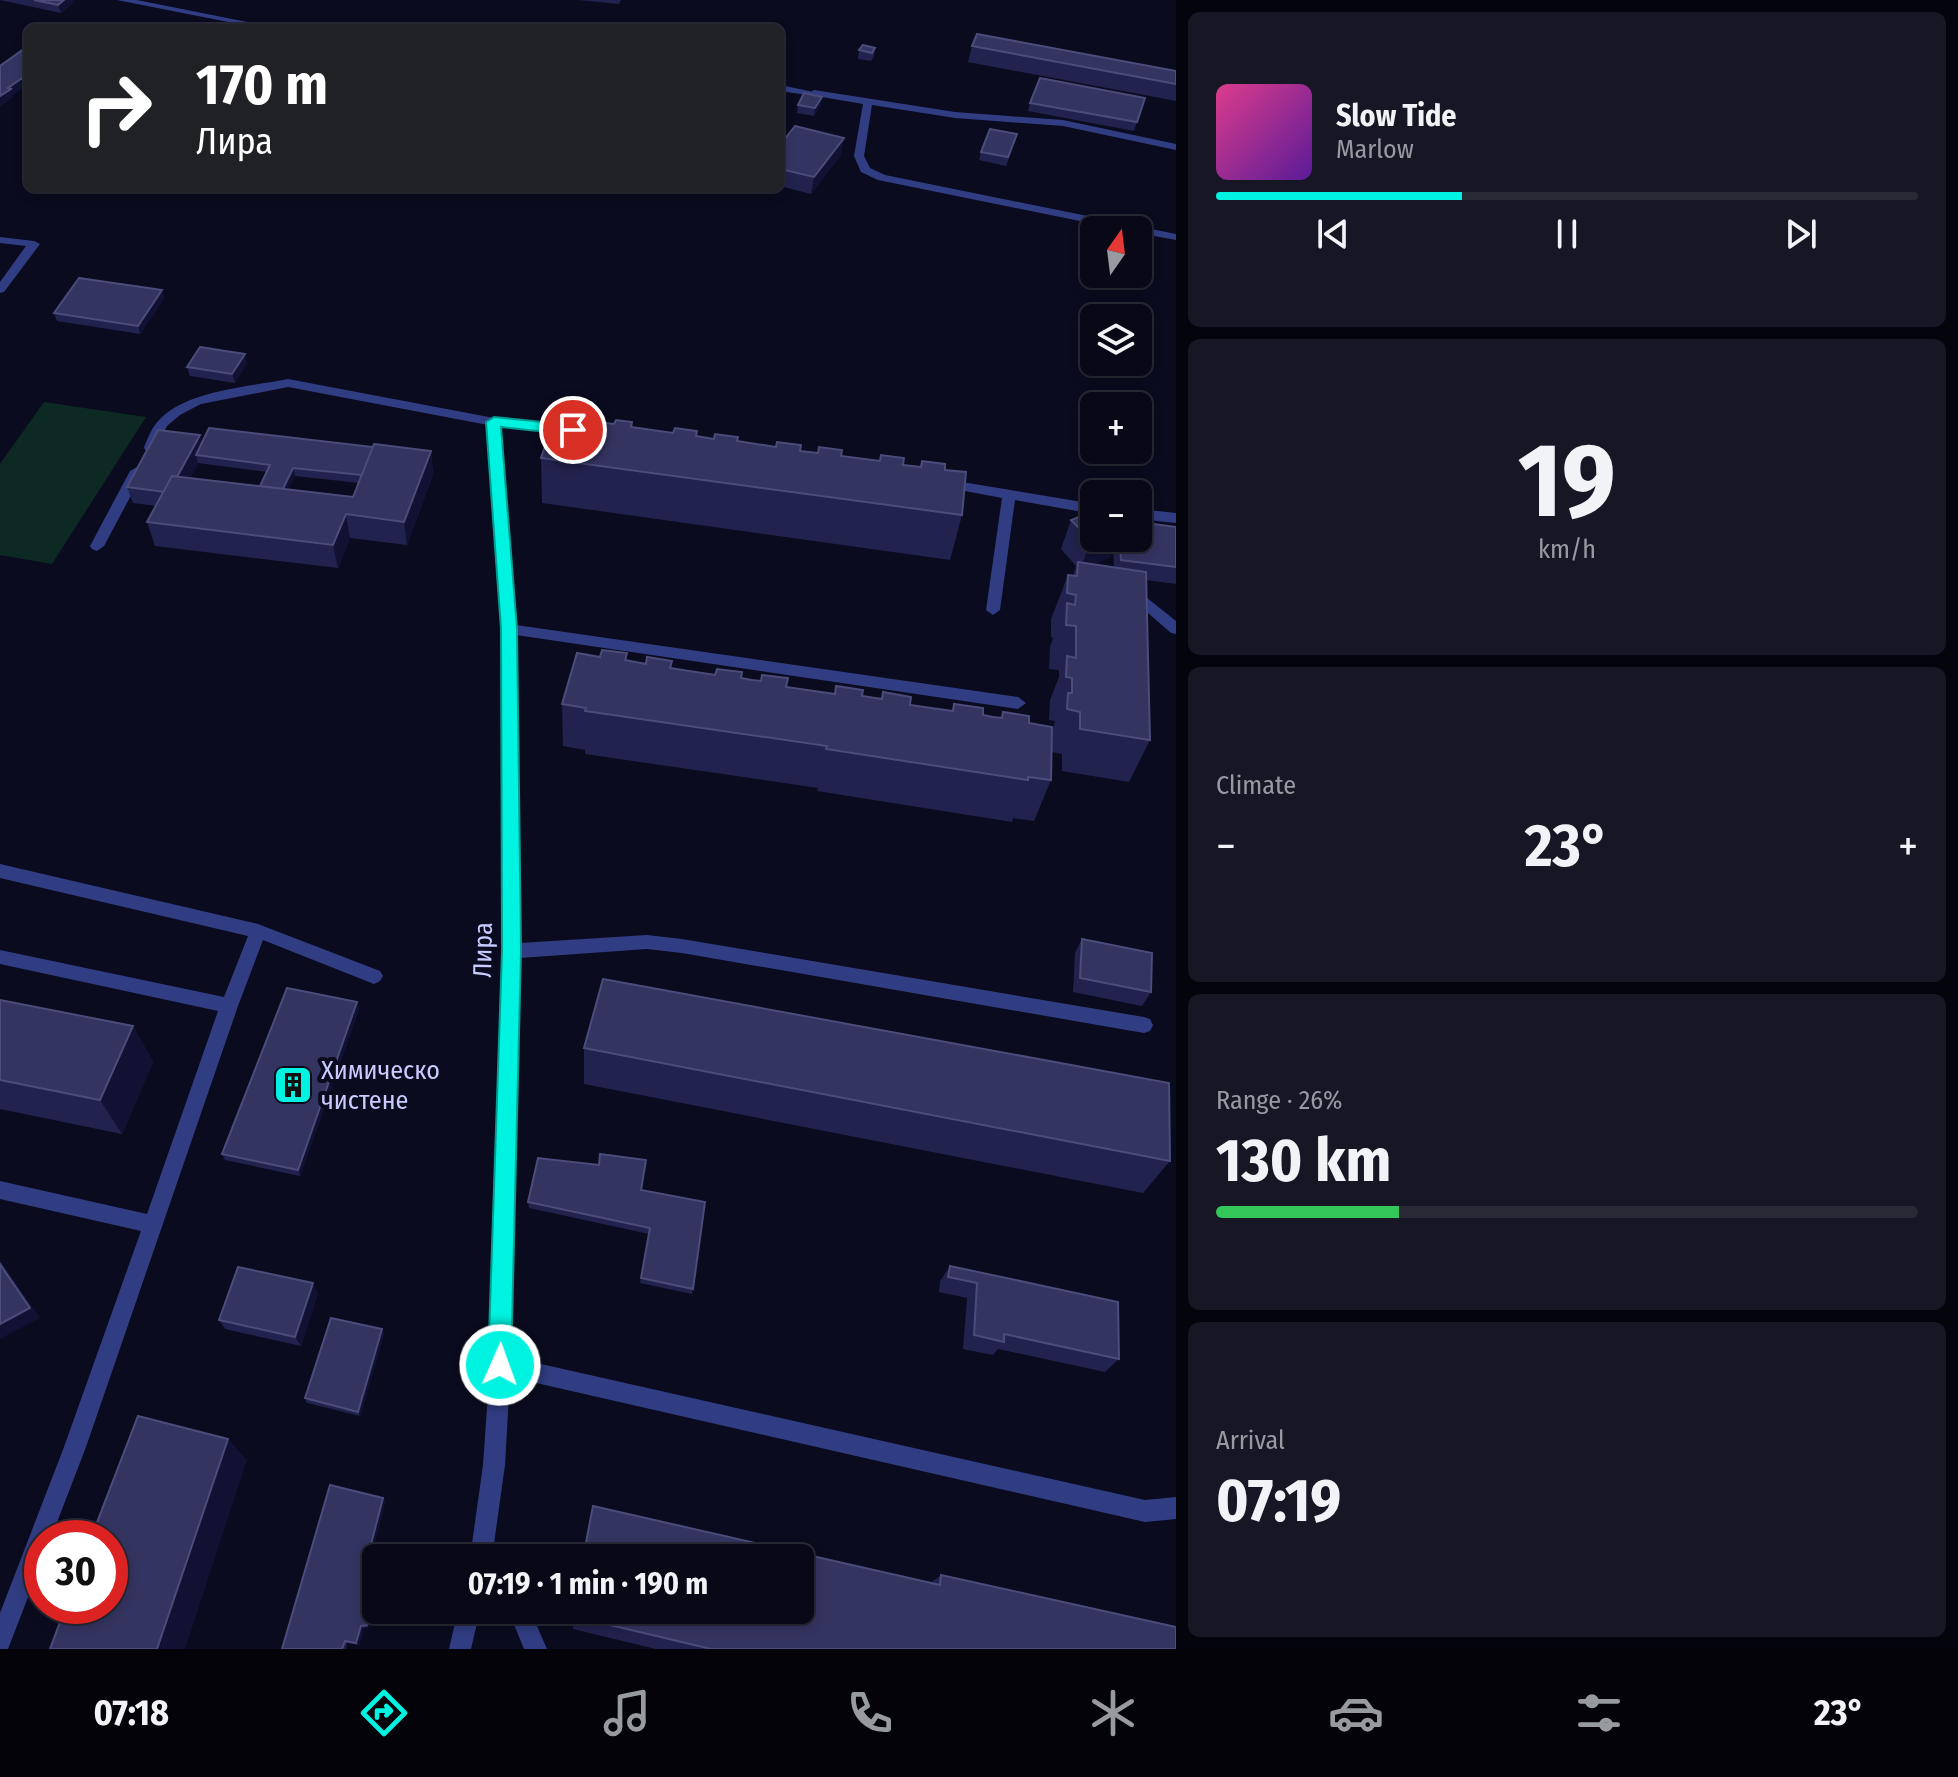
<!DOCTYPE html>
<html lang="en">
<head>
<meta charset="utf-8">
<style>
	body { margin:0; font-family:"Fira Sans Condensed",sans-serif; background:#161624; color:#f1f3f6; height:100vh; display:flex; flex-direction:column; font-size:30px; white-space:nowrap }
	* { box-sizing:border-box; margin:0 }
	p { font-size:26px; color:#989aa1 }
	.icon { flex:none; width:44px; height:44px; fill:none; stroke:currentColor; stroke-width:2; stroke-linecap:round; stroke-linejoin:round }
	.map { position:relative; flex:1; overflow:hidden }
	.details { display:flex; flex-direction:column; gap:12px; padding:12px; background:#04040d; width:782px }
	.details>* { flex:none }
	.guide { position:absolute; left:24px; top:24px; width:760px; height:168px; border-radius:12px; box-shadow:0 4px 12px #0003,0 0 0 2px #292936; background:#202124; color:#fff; overflow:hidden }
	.needle { width:52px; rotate:14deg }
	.buttons { position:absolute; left:1080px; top:216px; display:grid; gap:16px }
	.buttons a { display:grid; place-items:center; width:72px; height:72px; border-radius:12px; background:#080817; box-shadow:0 4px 12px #0003,0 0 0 2px #292936; font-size:40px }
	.speed { position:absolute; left:24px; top:1520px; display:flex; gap:16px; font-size:40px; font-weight:700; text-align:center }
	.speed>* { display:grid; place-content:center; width:104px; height:104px; border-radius:50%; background:#080817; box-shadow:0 4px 12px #0003,0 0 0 2px #292936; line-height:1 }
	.speed .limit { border:12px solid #d22; background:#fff; color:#111 }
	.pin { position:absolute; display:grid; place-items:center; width:68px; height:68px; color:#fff; margin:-34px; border:4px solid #fff; border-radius:50%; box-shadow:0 2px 8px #0007 }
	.me { position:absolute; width:88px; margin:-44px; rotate:2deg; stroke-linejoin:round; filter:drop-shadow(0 0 6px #0008) }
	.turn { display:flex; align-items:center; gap:28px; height:168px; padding:0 40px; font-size:36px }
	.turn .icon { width:104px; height:104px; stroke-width:2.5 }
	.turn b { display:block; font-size:56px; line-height:68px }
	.big { font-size:60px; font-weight:700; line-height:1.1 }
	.details .tile { flex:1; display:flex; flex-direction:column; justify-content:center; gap:12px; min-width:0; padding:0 28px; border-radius:12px; background:#161624 }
	.details .dial { align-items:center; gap:0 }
	.dial b { font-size:104px; line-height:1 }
	.song { display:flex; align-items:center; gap:24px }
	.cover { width:96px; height:96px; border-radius:12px; background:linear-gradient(135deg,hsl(330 70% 55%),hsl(270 70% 35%)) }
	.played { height:8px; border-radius:4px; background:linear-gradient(90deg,#00f3e0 35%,#292936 35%) }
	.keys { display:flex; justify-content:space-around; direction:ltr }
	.heat { display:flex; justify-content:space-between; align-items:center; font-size:44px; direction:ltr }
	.charge { height:12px; border-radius:6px; background:linear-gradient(90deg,#34c759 26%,#292936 0) }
	.trip { position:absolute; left:362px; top:1544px; width:452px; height:80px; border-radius:12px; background:#080817; box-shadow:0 4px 12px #0003,0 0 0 2px #292936; font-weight:700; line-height:80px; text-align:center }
	.tabs { display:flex; height:128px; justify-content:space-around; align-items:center; background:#030309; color:#989aa1 }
	.tabs .icon { width:56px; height:56px }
	.tabs .active { color:#00f3e0 }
	.tabs b { font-size:36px; color:#f1f3f6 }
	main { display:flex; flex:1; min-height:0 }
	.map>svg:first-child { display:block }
</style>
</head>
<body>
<main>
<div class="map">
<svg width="1176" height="1649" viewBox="0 0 1176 1649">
	<rect width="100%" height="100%" fill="#0a0b1f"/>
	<polygon fill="#0d2923" points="44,402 146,417 52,564 0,555 0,464"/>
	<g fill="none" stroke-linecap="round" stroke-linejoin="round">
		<g fill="#313d82" fill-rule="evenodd">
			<polygon points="814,90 955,112 1063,120 1176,144 1176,150 1063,126 955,118 872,105 864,156 870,168 885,175 1176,234 1176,240 1138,233 1138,230 1124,230 878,180 861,172 854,156 863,104 810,95 809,93"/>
			<polygon points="1137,590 1176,621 1176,634 1171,633 1132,599 1130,595 1132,591"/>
		</g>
		<g fill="#313d82" fill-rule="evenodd">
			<polygon points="117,0 137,0 278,28 258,28"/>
			<polygon points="780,85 819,93 814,96 780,91"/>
			<polygon points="0,237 34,241 40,244 4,292 0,293 0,282 26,246 0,243"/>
			<path d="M288,379L494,418L578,427V433L573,434L501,427L516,625L1018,697L1026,703L1018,709L516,635L520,943L647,935L682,939L1144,1017L1150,1019L1153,1025L1150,1031L1144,1033L682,953L647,949L520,958L510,1357L1145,1500L1176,1497V1519L1145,1522L510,1377L505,1465L492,1558H470L483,1465L490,1365L503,951L502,629L488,425L288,387L201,404L180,415L167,426L155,450H145L144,447C148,438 152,427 159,420C187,390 249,387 288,379Z"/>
			<polygon points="137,467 144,471 104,546 97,551 92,549 90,546 130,471"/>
			<polygon points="944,479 1094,504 1094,514 1015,500 1000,610 993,615 986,610 1002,498 939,486 939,480"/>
			<polygon points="1138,509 1176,513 1176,523 1138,519"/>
			<polygon points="0,864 258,924 380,971 383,976 380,981 374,984 263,940 238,1006 86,1447 51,1538 42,1538 42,1561 8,1649 0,1649 0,1613 64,1447 141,1231 0,1199 0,1181 147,1214 218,1011 0,964 0,950 224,997 248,936 0,878"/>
			<polygon points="458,1610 480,1610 471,1649 449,1649"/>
			<polygon points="508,1610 530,1610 547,1649 524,1649"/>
		</g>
	</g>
	<g fill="#22224e" fill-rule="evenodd">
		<polygon points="0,0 74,0 74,2 61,13"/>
		<polygon points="578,0 621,0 619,4"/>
		<polygon points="972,46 1176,71 1176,101 968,62"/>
		<polygon points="875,48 874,56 871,61 858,59 859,50"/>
		<polygon points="1145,98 1134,131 1028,111 1030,103"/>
		<polygon points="798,105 821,105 814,116 797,113"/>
		<polygon points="1015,142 1006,166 979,160 981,152"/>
		<polygon points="780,145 841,155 811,194 780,186"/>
		<polygon points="162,290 164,298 140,334 57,321 54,313"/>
		<polygon points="247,363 235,383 190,376 187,367"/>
		<polygon points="598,422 614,424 632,422 632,427 903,465 921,467 922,461 945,470 962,515 950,560 542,503 541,458"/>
		<path d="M202,443L373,447L431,451L433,475L407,545L350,538L338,568L155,546L147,522L156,506L133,503L127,487ZM198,463L267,472L260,486L190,478ZM295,476L359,483L353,497L288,490Z"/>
		<path d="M1071,520L1094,538H1138L1176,527V584L1146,580L1150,740L1129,782L1062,771V754L1052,752L1051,780L1034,821L1013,818L1012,822L817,791L818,788L585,754V750L563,746L562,704L600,657L627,653V661L646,664L672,661L671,668L741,678L787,687L835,694L836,686L862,696L881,699L883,692L910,705L952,711L954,704L983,715L1001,718L1003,712L1052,732L1055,721L1049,720L1050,700L1059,677V670L1049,669L1050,647L1053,638L1051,637V619L1068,575L1073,576L1076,566L1061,549ZM1113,548L1114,567L1094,564L1109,558Z"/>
		<polygon points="1082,939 1151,992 1142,1006 1073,992 1075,953"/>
		<polygon points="0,1000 133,1026 153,1062 122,1134 0,1109"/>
		<polygon points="357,1002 359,1009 300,1176 225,1160 222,1154"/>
		<polygon points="584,1048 1170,1161 1143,1193 584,1084"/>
		<polygon points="642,1190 705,1202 692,1294 640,1283 649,1234 529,1208 528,1202"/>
		<polygon points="950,1266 1119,1359 1105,1372 998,1349 993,1355 963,1349 967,1298 939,1292 940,1281"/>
		<polygon points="318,1293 301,1346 225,1329 219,1320"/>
		<polygon points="382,1329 384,1334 360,1416 307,1403 305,1398"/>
		<polygon points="383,1498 385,1502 368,1568 376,1570 376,1606 373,1610 369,1627 364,1628 359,1645 347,1643 346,1649 282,1649"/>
		<polygon points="941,1575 1176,1649 656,1649 573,1629 572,1616 931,1583"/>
	</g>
	<g fill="#113">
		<polygon points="64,0 74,0 74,2 61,13 58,5"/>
		<polygon points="28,74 28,84 13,95 13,97 0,107 0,96 8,88"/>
		<polygon points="822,97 821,105 814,116 815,108"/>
		<polygon points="844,138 841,155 811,194 814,177"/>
		<polygon points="162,290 164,298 140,334 138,326"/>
		<polygon points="245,354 247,363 235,383 232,374"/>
		<polygon points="200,435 204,452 196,455 198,463 174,509 169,492"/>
		<polygon points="431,451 433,475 407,545 404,522"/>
		<polygon points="293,468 295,476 278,512 276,503"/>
		<polygon points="346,514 350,538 338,568 333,545"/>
		<polygon points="1097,538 1117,538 1109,558 1080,570 1091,540"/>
		<polygon points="357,1002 359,1009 300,1176 298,1170"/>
		<polygon points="133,1026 153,1062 122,1134 100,1100"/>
		<polygon points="0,1260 40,1318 0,1339"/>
		<polygon points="313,1283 318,1293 301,1346 295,1337"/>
		<polygon points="382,1329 384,1334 360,1416 358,1412"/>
		<polygon points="228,1439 247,1460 185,1649 157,1649"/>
		<polygon points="383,1498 385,1502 367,1570 365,1567"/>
		<polygon points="376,1601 376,1606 373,1610 369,1627 367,1625 371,1607"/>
		<polygon points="361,1626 364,1628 359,1645 356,1643"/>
	</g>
	<g fill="#343461" stroke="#4b4c7a" stroke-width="2">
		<polygon points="34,0 64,0 58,5"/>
		<polygon points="977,34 1176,71 1176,84 972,46"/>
		<polygon points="863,45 875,48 872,53 859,50"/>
		<polygon points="28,46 28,74 8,88 11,89 0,96 0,66"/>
		<polygon points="1040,78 1145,98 1137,122 1030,103"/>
		<polygon points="804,93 822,97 815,108 798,105"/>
		<polygon points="795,126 844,138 814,177 780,169 780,145"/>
		<polygon points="990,129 1017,134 1008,157 981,152"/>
		<polygon points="79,278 162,290 138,326 54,313"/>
		<polygon points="200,347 245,354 232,374 187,367"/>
		<polygon points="576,414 598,418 597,422 614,424 616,420 632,422 631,427 673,433 675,428 697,431 696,436 714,439 715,434 738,437 737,441 776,447 777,442 801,445 800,451 818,453 819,447 842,450 841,456 880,461 881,455 904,458 903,465 921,467 922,461 945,464 945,470 966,472 962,515 541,458 555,416 574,419"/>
		<polygon points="209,428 373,447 362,475 293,468 283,489 260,486 270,465 196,455"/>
		<polygon points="158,430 200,435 177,477 172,476 164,492 127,487"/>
		<polygon points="374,444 431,451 404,522 346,514 333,545 147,522 172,476 353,497"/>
		<polygon points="1094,511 1094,538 1097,538 1091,540 1071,520"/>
		<polygon points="1138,522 1176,527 1176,567 1121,560 1120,538 1138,538"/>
		<polygon points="1078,562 1146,572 1150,740 1080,729 1080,712 1067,709 1068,693 1072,693 1072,678 1066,677 1067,656 1076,658 1076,626 1066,625 1067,603 1075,605 1076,595 1067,593 1068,575 1077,576"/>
		<polygon points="602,650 627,653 625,660 646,664 647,657 672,661 670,668 715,675 717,669 742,672 741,678 752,680 761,681 762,675 788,678 786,687 835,694 836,686 863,690 862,696 882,699 883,692 911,697 910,705 953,711 954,704 983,708 983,715 993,717 1002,718 1003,712 1029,716 1029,723 1052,727 1051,780 1028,777 1028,780 826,749 827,746 585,711 586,708 562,704 577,653 600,657"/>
		<polygon points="1082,939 1152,953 1151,992 1080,978"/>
		<polygon points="603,979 1169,1083 1170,1161 584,1048"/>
		<polygon points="287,988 357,1002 298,1170 222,1154"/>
		<polygon points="0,1000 133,1026 100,1100 0,1080"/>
		<polygon points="600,1154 646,1160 641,1190 705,1202 693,1289 641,1278 650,1228 528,1202 538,1158 599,1165"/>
		<polygon points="0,1264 30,1308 0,1324"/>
		<polygon points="950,1266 1118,1302 1119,1359 1004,1334 1004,1342 974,1335 977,1283 948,1277"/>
		<polygon points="238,1267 313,1283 295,1337 219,1320"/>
		<polygon points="331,1318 382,1329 358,1412 305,1398"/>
		<polygon points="138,1416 228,1439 157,1649 50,1649 66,1606 110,1606 110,1538 91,1538"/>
		<polygon points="330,1485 383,1498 365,1567 376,1570 376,1601 371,1607 367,1625 361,1626 356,1643 345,1641 342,1649 282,1649"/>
		<polygon points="593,1506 940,1585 941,1575 1176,1627 1176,1649 711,1649 572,1616 573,1610 800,1610 800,1558 583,1558"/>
	</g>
	<polygon fill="#00f3e0" stroke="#009e92" stroke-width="2" points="494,417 573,425 580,430 573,435 501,427 517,629 521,951 511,1365 508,1373 500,1376 492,1373 488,1365 502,951 501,629 486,422"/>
	<defs>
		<symbol id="building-square" viewBox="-11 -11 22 22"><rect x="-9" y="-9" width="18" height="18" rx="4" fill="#00f3e0" stroke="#0a0b1f"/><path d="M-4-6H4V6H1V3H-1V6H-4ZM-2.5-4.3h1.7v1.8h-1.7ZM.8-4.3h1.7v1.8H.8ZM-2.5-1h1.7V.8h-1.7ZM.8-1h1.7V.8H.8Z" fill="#111"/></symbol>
	</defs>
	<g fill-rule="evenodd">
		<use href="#building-square" x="271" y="1063" width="44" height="44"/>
	</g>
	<g text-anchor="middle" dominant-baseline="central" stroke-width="8" stroke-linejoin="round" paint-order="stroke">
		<g font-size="26" fill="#c8ccff" stroke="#0a0b1f">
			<text transform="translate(483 950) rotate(-89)">Лира</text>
		</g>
		<g font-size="26" fill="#c8ccff" stroke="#0a0b1f" text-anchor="start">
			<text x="321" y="1070">Химическо<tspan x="321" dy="30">чистене</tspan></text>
		</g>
	</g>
</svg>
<div class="buttons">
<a><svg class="needle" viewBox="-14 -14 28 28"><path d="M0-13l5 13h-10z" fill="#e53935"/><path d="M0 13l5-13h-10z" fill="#989aa1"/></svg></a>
<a><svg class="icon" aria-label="layers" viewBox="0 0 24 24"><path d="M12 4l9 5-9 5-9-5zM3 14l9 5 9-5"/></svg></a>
<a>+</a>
<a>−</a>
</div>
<div class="speed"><div class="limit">30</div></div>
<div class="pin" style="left:573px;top:430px;background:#d93025"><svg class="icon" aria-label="arrive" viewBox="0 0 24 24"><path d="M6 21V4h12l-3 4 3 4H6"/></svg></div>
<svg class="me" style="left:500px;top:1365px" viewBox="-20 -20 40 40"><circle r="17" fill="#00f3e0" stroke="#fff" stroke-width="3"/><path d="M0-11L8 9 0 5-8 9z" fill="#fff"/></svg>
<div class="trip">07:19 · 1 min · 190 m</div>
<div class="guide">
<div class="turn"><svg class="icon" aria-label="right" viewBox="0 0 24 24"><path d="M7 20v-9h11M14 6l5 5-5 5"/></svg><div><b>170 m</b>Лира</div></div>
</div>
</div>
<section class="details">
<div class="tile">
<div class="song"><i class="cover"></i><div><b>Slow Tide</b><p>Marlow</p></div></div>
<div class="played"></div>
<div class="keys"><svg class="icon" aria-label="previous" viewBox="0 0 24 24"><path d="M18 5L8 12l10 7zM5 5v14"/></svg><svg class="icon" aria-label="pause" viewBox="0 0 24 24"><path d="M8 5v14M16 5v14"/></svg><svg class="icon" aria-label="next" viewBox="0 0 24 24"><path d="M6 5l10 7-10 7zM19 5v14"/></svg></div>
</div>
<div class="tile dial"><b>19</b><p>km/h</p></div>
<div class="tile"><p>Climate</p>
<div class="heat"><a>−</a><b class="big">23°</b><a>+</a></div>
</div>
<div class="tile"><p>Range · 26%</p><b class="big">130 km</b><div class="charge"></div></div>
<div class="tile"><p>Arrival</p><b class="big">07:19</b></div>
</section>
</main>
<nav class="tabs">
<b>07:18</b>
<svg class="icon active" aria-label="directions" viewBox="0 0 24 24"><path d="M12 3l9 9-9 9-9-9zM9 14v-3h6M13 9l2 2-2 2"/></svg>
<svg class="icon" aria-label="music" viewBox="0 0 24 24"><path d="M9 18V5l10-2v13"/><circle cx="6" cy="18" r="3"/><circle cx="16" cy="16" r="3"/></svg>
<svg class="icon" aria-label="phone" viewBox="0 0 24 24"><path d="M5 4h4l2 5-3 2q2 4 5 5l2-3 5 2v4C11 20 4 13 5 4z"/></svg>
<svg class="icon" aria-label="climate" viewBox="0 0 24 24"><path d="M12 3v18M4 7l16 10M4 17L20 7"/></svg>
<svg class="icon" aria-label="car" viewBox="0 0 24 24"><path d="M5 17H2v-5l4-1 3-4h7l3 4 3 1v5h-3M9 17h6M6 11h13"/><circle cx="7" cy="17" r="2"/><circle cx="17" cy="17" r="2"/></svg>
<svg class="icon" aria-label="filters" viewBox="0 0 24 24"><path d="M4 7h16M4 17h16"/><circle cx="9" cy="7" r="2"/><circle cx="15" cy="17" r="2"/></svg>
<b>23°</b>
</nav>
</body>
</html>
